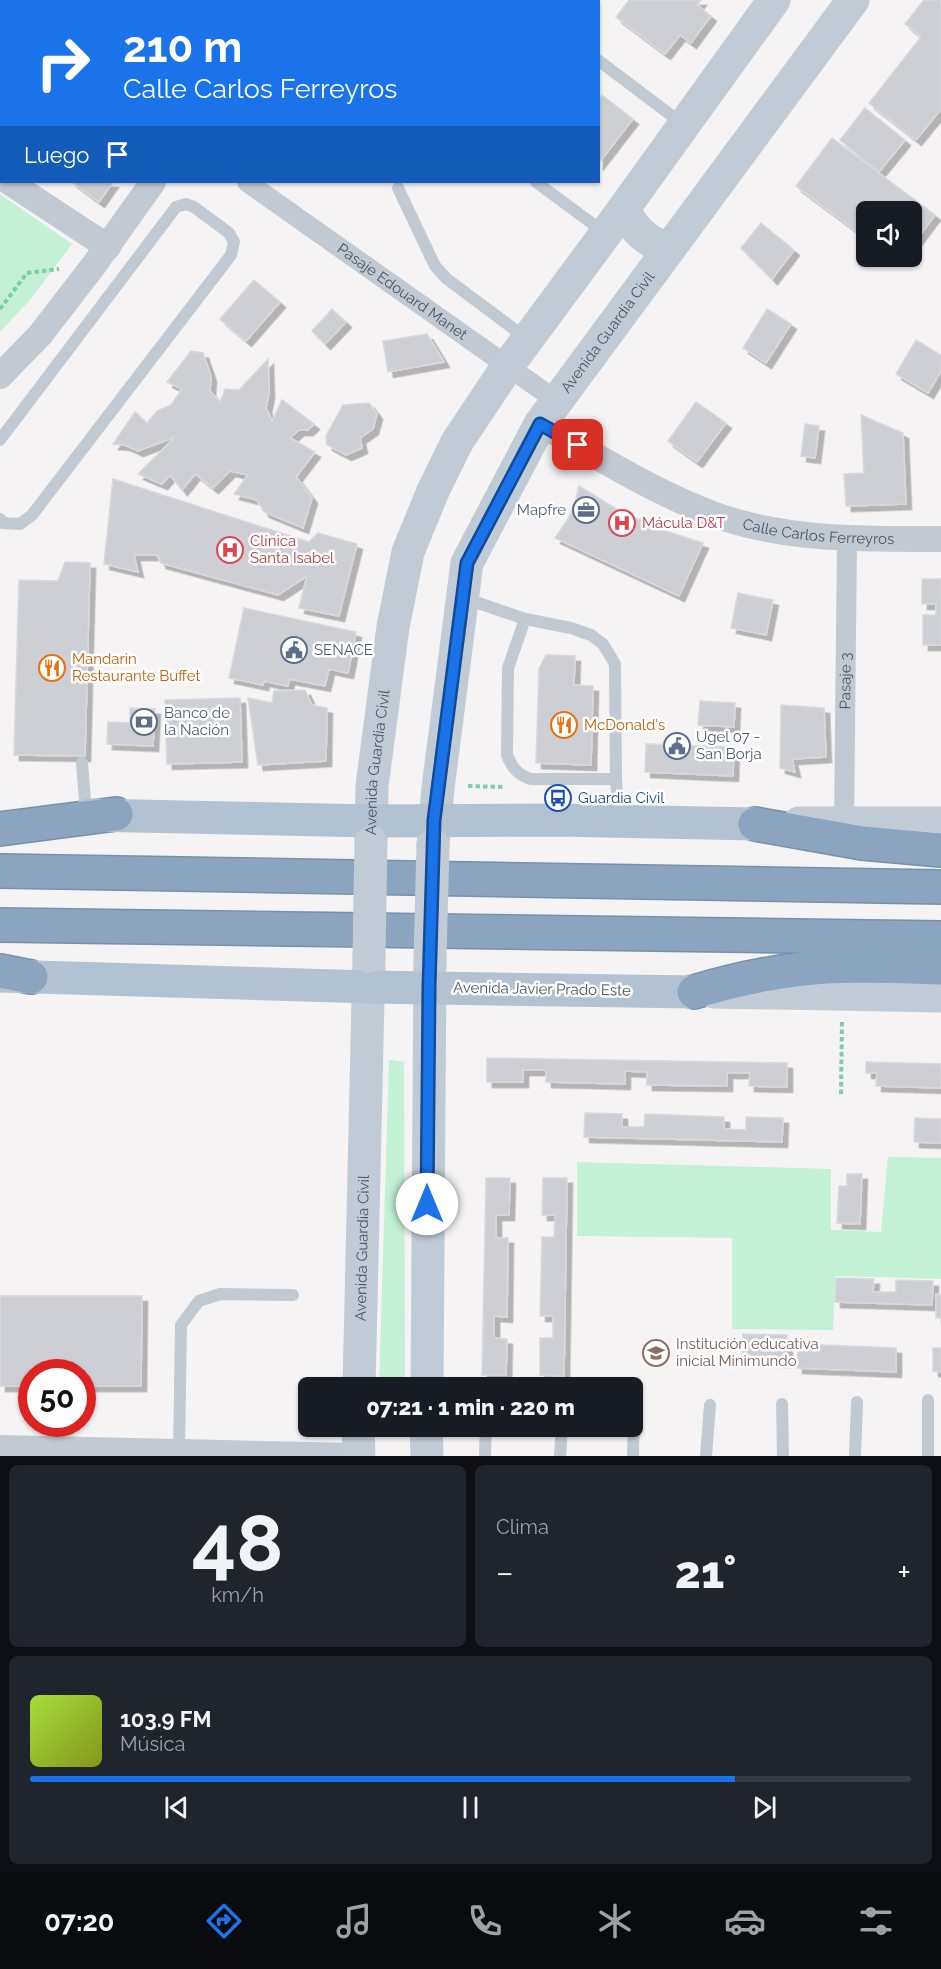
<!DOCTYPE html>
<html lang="es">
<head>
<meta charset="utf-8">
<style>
	body { margin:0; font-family:Raleway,sans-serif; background:#20242c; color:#f1f3f6; height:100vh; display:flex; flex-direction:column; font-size:22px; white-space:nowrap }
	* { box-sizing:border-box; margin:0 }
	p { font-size:20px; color:#9ea1a6 }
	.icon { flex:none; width:33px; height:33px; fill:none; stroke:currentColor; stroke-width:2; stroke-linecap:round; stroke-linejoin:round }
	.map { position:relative; height:1456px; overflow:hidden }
	.side { display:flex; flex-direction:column; gap:9px; padding:9px; background:#0d0f14; flex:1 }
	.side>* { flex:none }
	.hud { position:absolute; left:0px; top:0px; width:600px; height:183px; box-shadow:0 2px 4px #0004; background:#1a73e8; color:#fff; overflow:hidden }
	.controls { position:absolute; left:856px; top:201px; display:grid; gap:12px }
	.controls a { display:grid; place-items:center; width:66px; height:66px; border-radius:9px; background:#171b24; box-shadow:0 2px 4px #0004; font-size:30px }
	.speed { position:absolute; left:18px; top:1359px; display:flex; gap:12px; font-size:30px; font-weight:700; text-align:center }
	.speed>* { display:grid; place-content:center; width:78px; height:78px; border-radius:50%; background:#171b24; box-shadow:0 2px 4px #0004; line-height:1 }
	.speed .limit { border:9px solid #d22; background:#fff; color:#111 }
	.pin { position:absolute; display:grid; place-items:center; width:51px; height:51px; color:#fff; margin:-26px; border-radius:12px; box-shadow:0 3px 9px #0006 }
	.me { position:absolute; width:66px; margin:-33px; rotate:0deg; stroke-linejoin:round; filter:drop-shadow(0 0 4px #0008) }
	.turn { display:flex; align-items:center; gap:21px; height:126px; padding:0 24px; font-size:27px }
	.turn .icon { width:78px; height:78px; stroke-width:2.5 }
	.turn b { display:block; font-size:42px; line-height:51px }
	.then { display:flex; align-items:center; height:57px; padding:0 24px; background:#0003; gap:12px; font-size:22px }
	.big { font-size:45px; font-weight:800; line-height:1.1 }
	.side .card { flex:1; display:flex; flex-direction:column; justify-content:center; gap:9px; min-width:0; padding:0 21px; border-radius:9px; background:#20242c }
	.side .dial { align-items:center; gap:0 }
	.dial b { font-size:78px; line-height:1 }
	.song { display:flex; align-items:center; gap:18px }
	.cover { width:72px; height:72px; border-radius:9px; background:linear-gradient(135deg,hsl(80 70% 55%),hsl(70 70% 35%)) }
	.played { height:6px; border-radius:3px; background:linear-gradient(90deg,#1a73e8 80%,#363941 80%) }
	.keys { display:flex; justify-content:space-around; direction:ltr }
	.heat { display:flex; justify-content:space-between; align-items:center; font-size:33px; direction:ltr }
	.side .tiles { flex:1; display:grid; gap:9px; grid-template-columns:1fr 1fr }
	.card:last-child { grid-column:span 2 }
	.trip { position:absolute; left:298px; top:1377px; width:345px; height:60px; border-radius:9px; background:#171b24; box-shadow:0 2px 4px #0004; font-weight:800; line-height:60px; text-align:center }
	.tab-bar { display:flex; height:96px; justify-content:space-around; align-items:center; background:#090b0e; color:#9ea1a6 }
	.tab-bar .icon { width:42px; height:42px }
	.tab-bar .on { color:#1a73e8 }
	.tab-bar b { font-size:27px; color:#f1f3f6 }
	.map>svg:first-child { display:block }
</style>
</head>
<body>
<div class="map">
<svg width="941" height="1456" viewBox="0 0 941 1456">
	<defs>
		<filter id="shadow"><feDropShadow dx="5.5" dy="5.5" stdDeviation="0" flood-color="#0004"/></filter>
	</defs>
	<rect width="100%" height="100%" fill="#f5f3f3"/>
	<g fill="#c3f1d5">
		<polygon points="0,194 72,244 30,300 0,332"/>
		<polygon points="389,1060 404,1062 405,1388 379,1387"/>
		<polygon points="888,1157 941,1158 941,1279 835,1276 833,1330 732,1329 732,1238 577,1236 577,1162 831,1169 831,1230 881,1232"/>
	</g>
	<g fill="#cdcfd5" stroke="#d7d9de" stroke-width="1.5" filter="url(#shadow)">
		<polygon points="629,0 701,0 697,5 711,16 691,43 680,35 665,54 616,17"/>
		<polygon points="924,0 941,0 941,109 916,140 869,103 921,37 905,24"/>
		<polygon points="602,95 633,119 598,164 598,100"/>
		<polygon points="865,108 905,140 879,172 840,140"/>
		<polygon points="832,138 935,215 912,246 912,212 867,212 867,239 796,186"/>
		<polygon points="72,182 113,182 99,202"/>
		<polygon points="761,223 794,250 772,279 741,248"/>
		<polygon points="254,280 280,302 246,341 220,319"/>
		<polygon points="332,309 346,322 325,344 312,331"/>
		<polygon points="767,309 791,324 766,363 743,348"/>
		<polygon points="427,334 444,362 388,372 383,341"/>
		<polygon points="916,340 941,355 941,371 928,393 896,374"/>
		<polygon points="191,351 203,353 211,376 210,391 220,403 225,389 239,390 268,359 269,393 266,408 272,421 282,400 314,424 308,430 299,430 290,438 315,452 296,477 312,498 303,528 264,512 257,500 234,494 248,475 230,471 213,488 195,474 182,490 170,475 162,484 138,474 175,437 138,451 125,445 113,444 135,412 147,423 157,411 171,405 182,389 167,382"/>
		<polygon points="696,402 726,423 697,462 668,441"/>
		<polygon points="369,403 377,414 373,429 360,438 362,448 346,455 327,445 326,436 343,405"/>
		<polygon points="861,415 903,433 906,504 846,506 844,474 864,473"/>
		<polygon points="805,424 819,426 815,458 801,456"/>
		<polygon points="113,479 309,542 318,533 357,544 339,616 299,608 307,576 278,595 161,563 157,555 134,555 138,572 104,564"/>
		<polygon points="579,486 618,510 659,529 703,543 679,596 555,538 568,519 575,503"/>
		<polygon points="65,562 90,563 85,756 14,755 19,580 58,581"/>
		<polygon points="922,579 941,579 941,645 923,645 923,615 936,615 936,604 922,604"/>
		<polygon points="738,593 773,600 766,635 731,628"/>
		<polygon points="244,608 356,632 348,673 329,669 325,686 289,679 288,686 264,681 263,685 229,678"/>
		<polygon points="546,655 575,656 574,685 593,686 591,765 536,763 539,669"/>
		<polygon points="305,690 312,705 327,708 326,761 258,765 248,698 272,703 274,691"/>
		<polygon points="240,698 242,762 167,764 165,700"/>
		<polygon points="700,701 735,703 734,727 698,725"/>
		<polygon points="781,705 824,708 826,757 792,759 795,772 780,768"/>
		<polygon points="130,708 155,709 153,746 107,744 108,722 130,723"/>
		<polygon points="646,744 734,747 733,776 645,772"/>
		<polygon points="487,1058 787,1063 787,1087 749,1086 750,1073 727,1073 727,1086 647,1085 647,1072 625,1071 625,1084 546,1082 546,1070 523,1070 523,1082 487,1082"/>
		<polygon points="866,1062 941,1064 941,1088 876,1086 877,1073 866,1073"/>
		<polygon points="585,1113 622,1114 622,1127 644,1127 645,1114 724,1117 724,1129 746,1130 746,1117 783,1118 782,1142 584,1137"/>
		<polygon points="915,1118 941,1119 941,1143 914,1142"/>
		<polygon points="847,1174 862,1174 860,1224 837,1223 839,1186 847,1186"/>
		<polygon points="486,1178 510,1178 509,1215 496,1215 496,1238 508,1238 507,1317 494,1316 494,1338 507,1339 506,1375 482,1375"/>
		<polygon points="543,1178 567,1178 564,1376 540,1375 540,1338 553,1338 553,1316 540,1316 542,1237 554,1237 555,1215 542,1215"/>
		<polygon points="836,1278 874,1279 873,1292 896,1292 896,1280 933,1281 932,1305 835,1302"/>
		<rect x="936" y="1294" width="5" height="24"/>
		<polygon points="0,1296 142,1296 141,1386 82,1386 82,1372 32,1372 32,1386 0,1386"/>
		<polygon points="743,1334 787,1335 787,1362 742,1361"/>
		<polygon points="798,1344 896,1348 896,1372 797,1368"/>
		<polygon points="933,1348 941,1348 941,1372 933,1371"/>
	</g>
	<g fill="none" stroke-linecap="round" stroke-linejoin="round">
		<defs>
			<g id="motorway">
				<polyline points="755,824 862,843 941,850"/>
				<polyline points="0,829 116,814"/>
				<polyline points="0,871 941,887"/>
				<polyline points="0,925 941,938"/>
				<polyline points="0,971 31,977"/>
				<path d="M694,992C737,979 780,970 826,967C864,965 903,967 941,968"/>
			</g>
		</defs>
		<use href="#motorway" stroke="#7690ad" stroke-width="36"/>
		<g stroke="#7ad0a6" stroke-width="4" stroke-dasharray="4.5 3" stroke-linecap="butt">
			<polyline points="0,309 27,273 59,269"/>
			<polyline points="468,786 505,787"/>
			<polyline points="841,1094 842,1022"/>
		</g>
		<g stroke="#c1cad2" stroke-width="12">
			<polyline points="518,0 520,2"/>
			<polyline points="598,60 684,125"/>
			<polyline points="536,182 605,233"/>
			<polyline points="398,188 435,266 447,279 526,338"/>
			<polyline points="0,440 176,207 186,204 194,207 229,233 234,242 231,255 32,515 20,524 3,523 0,519"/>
			<polyline points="464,598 525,619 571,628 591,635 603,644 615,664 616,779 619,821"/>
			<path d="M525,619L508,668L507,755C512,768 518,775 531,779H616"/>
			<polyline points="82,763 86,813"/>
			<polyline points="782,1404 783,1456"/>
			<polyline points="179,1452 181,1325 199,1301 220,1294 293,1295"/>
			<polyline points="485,1456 486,1426"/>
			<polyline points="560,1456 562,1426"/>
			<polyline points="633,1456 634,1407"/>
			<polyline points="706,1456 710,1405"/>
			<polyline points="855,1456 857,1402"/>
			<polyline points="928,1456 928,1400"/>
		</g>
		<g stroke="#c1cad2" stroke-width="20">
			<path id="s1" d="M247,182L557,401"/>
			<path id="s2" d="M844,823L847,539"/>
		</g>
		<g stroke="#c1cad2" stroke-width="26">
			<polyline points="168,0 170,2"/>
			<polyline points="280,2 282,0"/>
			<polyline points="9,182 108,247"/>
			<polyline points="0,376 40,335 94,265 153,182"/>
			<path id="s3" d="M540,424C597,456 653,492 715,515C788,541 865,539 941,539"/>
			<polyline points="0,1448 352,1456"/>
		</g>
		<g stroke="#c1cbd6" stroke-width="33">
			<path d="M624,209C632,228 649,245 670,248"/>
			<polyline points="799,823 941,823"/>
			<path id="s4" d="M371,842L372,786L393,627L408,552L433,491L457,442L507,367L609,229L774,0"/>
			<path id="s5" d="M433,845L438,788L467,563L540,424L853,0"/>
			<polyline points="714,992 941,996"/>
			<path id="s6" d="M359,1388L369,957"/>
			<polyline points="427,1388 430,960"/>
			<polyline points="358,1426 359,1456"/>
			<polyline points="426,1426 427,1456"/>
		</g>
		<g stroke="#b3c2d1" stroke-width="33">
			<polyline points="88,815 371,821 557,820 755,824"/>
			<polyline points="2,976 369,987 694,992"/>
		</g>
		<use href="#motorway" stroke="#8ba5c1" stroke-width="33"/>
		<g stroke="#c1cbd6" stroke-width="33">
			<polyline points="369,956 371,842"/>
			<polyline points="430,958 433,845"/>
		</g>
	</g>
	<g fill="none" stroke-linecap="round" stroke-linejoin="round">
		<defs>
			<polyline id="route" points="427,1204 429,987 434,820 467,563 540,424 578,445"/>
		</defs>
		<use href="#route" stroke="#114b97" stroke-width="15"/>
		<use href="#route" stroke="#1a73e8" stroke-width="10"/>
	</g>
	<defs>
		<symbol id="office-ring" viewBox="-11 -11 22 22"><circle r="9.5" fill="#fff" stroke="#5c6f8a" stroke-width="1.5"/><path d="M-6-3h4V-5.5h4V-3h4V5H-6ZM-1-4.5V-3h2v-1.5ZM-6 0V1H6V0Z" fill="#5c6f8a"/></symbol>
		<symbol id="hospital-ring" viewBox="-11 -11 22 22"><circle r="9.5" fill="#fff" stroke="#e0444e" stroke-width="1.5"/><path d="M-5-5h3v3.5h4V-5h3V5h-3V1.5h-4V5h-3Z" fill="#e0444e"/></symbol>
		<symbol id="civic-ring" viewBox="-11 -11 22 22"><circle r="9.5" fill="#fff" stroke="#5c6f8a" stroke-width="1.5"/><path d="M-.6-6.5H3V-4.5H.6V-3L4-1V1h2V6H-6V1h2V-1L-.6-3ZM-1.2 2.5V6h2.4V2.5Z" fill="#5c6f8a"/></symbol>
		<symbol id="restaurant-ring" viewBox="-11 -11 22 22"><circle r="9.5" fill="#fff" stroke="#e8710a" stroke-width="1.5"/><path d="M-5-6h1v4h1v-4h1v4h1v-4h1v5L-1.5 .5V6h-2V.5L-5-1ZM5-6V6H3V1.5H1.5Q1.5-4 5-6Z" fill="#e8710a"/></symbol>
		<symbol id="bank-ring" viewBox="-11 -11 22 22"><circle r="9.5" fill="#fff" stroke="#5c6f8a" stroke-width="1.5"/><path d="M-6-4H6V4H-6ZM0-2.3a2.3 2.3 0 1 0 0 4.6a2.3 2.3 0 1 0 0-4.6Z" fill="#5c6f8a"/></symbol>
		<symbol id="bus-ring" viewBox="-11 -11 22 22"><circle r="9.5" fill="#fff" stroke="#1a4fb4" stroke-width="1.5"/><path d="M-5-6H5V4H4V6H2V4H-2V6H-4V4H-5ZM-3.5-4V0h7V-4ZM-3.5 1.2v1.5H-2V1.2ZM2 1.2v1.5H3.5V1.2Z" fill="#1a4fb4"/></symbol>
		<symbol id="school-ring" viewBox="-11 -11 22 22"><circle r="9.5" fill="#fff" stroke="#8d6e63" stroke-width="1.5"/><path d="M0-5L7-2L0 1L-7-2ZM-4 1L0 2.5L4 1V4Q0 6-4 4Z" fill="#8d6e63"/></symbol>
	</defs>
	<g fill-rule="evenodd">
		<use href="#office-ring" x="571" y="495" width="30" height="30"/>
		<use href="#hospital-ring" x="607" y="508" width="30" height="30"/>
		<use href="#hospital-ring" x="215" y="535" width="30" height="30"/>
		<use href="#civic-ring" x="279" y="635" width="30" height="30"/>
		<use href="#restaurant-ring" x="37" y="653" width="30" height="30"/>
		<use href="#bank-ring" x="129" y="707" width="30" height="30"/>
		<use href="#restaurant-ring" x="549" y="710" width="30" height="30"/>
		<use href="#civic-ring" x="662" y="731" width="30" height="30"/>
		<use href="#bus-ring" x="543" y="783" width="30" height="30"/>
		<use href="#school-ring" x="641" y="1338" width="30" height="30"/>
	</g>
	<g text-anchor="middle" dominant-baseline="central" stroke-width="5" stroke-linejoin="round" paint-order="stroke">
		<g font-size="15" fill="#4a5661" stroke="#fff">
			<text stroke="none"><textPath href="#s1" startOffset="190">Pasaje Edouard Manet</textPath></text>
			<text stroke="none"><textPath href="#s5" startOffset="555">Avenida Guardia Civil</textPath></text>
			<text stroke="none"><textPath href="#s3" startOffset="303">Calle Carlos Ferreyros</textPath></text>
			<text stroke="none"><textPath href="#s2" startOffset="142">Pasaje 3</textPath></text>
			<text stroke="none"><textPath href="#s4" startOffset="80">Avenida Guardia Civil</textPath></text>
			<text transform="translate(542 989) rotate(1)">Avenida Javier Prado Este</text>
			<text stroke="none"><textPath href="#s6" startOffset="140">Avenida Guardia Civil</textPath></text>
		</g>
		<g font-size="15" fill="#4e5e75" stroke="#fff" text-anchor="start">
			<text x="566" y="510" text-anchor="end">Mapfre</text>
			<text x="314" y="650">SENACE</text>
			<text x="164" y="713">Banco de<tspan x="164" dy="17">la Nación</tspan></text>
			<text x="696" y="737">Ugel 07 -<tspan x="696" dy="17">San Borja</tspan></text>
		</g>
		<g font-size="15" fill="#be3a42" stroke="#fff" text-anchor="start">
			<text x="642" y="523">Mácula D&amp;T</text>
			<text x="250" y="541">Clínica<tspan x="250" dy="17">Santa Isabel</tspan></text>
		</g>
		<g font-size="15" fill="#c56008" stroke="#fff" text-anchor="start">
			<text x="72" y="659">Mandarin<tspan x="72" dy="17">Restaurante Buffet</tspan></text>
			<text x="584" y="725">McDonald's</text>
		</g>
		<g font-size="15" fill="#164399" stroke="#fff" text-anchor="start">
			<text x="578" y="798">Guardia Civil</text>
		</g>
		<g font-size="15" fill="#785e54" stroke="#fff" text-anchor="start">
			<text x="676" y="1344">Institución educativa<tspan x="676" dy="17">inicial Minimundo</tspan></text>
		</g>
	</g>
</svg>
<div class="controls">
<a><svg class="icon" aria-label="sound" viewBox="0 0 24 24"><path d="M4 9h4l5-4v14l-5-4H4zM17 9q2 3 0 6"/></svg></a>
</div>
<div class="speed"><div class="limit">50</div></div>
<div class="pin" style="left:578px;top:445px;background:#d93025"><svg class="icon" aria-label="arrive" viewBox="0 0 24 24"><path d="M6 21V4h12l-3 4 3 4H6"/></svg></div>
<svg class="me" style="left:427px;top:1204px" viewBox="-20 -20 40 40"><circle r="19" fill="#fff"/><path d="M0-13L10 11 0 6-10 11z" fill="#1a73e8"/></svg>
<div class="trip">07:21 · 1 min · 220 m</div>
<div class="hud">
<div class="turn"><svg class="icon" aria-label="right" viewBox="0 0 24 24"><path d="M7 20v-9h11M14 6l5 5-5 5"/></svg><div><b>210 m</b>Calle Carlos Ferreyros</div></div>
<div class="then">Luego<svg class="icon" aria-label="arrive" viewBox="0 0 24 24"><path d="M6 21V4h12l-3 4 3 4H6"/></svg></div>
</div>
</div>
<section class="side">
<div class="tiles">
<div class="card dial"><b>48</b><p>km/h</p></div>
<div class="card"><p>Clima</p>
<div class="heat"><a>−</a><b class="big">21°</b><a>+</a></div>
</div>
<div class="card">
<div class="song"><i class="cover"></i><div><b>103.9 FM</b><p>Música</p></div></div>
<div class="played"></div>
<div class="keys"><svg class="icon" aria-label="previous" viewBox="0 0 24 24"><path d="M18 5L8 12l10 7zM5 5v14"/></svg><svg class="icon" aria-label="pause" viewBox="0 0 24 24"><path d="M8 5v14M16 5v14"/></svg><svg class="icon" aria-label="next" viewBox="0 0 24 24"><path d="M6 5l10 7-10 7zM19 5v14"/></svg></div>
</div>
</div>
</section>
<nav class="tab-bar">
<b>07:20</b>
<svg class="icon on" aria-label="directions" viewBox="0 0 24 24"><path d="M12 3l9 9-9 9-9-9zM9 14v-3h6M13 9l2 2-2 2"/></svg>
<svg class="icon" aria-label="music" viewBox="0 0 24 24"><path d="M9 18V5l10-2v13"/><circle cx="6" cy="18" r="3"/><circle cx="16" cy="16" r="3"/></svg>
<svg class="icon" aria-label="phone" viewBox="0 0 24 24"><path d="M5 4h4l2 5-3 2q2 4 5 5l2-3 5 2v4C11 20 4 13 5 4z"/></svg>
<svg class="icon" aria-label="climate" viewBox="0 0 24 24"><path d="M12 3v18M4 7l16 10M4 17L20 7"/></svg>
<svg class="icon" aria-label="car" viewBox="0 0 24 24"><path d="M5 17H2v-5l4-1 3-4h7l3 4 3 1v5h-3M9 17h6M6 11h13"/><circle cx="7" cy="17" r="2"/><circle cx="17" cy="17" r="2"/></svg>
<svg class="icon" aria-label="filters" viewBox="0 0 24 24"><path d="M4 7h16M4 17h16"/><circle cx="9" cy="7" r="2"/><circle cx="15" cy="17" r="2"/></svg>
</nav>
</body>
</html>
